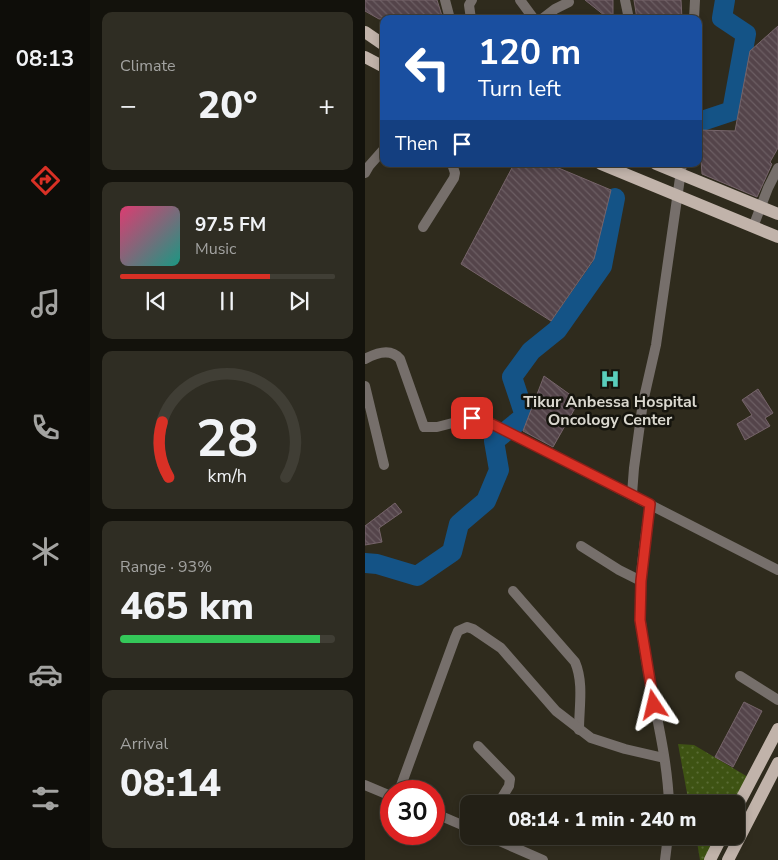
<!DOCTYPE html>
<html lang="en">
<head>
<meta charset="utf-8">
<style>
	body { margin:0; font-family:"Nunito Sans",sans-serif; background:#2f2d23; color:#f1f3f6; height:100vh; display:flex; flex-direction:column; font-size:19px; white-space:nowrap }
	* { box-sizing:border-box; margin:0 }
	p { font-size:16px; color:#a3a3a1 }
	.icon { flex:none; width:28px; height:28px; fill:none; stroke:currentColor; stroke-width:2; stroke-linecap:round; stroke-linejoin:round }
	.map { position:relative; flex:1; overflow:hidden }
	.drawer { display:flex; flex-direction:column; gap:12px; padding:12px; background:#13120c; width:275px }
	.drawer>* { flex:none }
	.top-card { position:absolute; left:15px; top:15px; width:322px; height:152px; border-radius:10px; box-shadow:0 2px 8px #0003,0 0 0 1px #403e35; background:#1a4fa0; color:#fff; overflow:hidden }
	.speed { position:absolute; left:15px; top:780px; display:flex; gap:10px; font-size:25px; font-weight:700; text-align:center }
	.speed>* { display:grid; place-content:center; width:65px; height:65px; border-radius:50%; background:#232016; box-shadow:0 2px 8px #0003,0 0 0 1px #403e35; line-height:1 }
	.speed .limit { border:8px solid #d22; background:#fff; color:#111 }
	.pin { position:absolute; display:grid; place-items:center; width:42px; height:42px; color:#fff; margin:-21px; border-radius:10px; box-shadow:0 2px 8px #0006 }
	.me { position:absolute; width:55px; margin:-28px; rotate:350deg; stroke-linejoin:round; filter:drop-shadow(0 0 4px #0008) }
	.turn { display:flex; align-items:center; gap:18px; height:105px; padding:0 15px; font-size:22px }
	.turn .icon { width:65px; height:65px; stroke-width:2.5 }
	.turn b { display:block; font-size:35px; line-height:42px }
	.then { display:flex; align-items:center; height:48px; padding:0 15px; background:#0003; gap:10px; font-size:19px }
	.big { font-size:38px; font-weight:800; line-height:1.1 }
	.drawer .widget { flex:1; display:flex; flex-direction:column; justify-content:center; gap:8px; min-width:0; padding:0 18px; border-radius:10px; background:#2f2d23 }
	.drawer .dial { align-items:center; gap:0 }
	.dial svg { height:130px; overflow:visible; fill:none; stroke:#403e35; stroke-width:7; stroke-linecap:round; text-anchor:middle }
	.dial text { fill:#f1f3f6; stroke:none }
	.song { display:flex; align-items:center; gap:15px }
	.cover { width:60px; height:60px; border-radius:8px; background:linear-gradient(135deg,hsl(340 70% 55%),hsl(170 70% 35%)) }
	.played { height:5px; border-radius:2px; background:linear-gradient(90deg,#d93025 70%,#403e35 70%) }
	.keys { display:flex; justify-content:space-around; direction:ltr }
	.heat { display:flex; justify-content:space-between; align-items:center; font-size:28px; direction:ltr }
	.charge { height:8px; border-radius:4px; background:linear-gradient(90deg,#34c759 93%,#403e35 0) }
	.trip { position:absolute; left:95px; top:795px; width:285px; height:50px; border-radius:10px; background:#232016; box-shadow:0 2px 8px #0003,0 0 0 1px #403e35; font-weight:800; line-height:50px; text-align:center }
	main { display:flex; flex:1; min-height:0 }
	.menu { display:flex; flex-direction:column; width:90px; justify-content:space-around; align-items:center; background:#0e0d09; color:#a3a3a1 }
	.menu .icon { width:35px; height:35px }
	.menu .on { color:#d93025 }
	.menu b { font-size:22px; color:#f1f3f6 }
	.map>svg:first-child { display:block }
</style>
</head>
<body>
<main>
<nav class="menu">
<b>08:13</b>
<svg class="icon on" aria-label="directions" viewBox="0 0 24 24"><path d="M12 3l9 9-9 9-9-9zM9 14v-3h6M13 9l2 2-2 2"/></svg>
<svg class="icon" aria-label="music" viewBox="0 0 24 24"><path d="M9 18V5l10-2v13"/><circle cx="6" cy="18" r="3"/><circle cx="16" cy="16" r="3"/></svg>
<svg class="icon" aria-label="phone" viewBox="0 0 24 24"><path d="M5 4h4l2 5-3 2q2 4 5 5l2-3 5 2v4C11 20 4 13 5 4z"/></svg>
<svg class="icon" aria-label="climate" viewBox="0 0 24 24"><path d="M12 3v18M4 7l16 10M4 17L20 7"/></svg>
<svg class="icon" aria-label="car" viewBox="0 0 24 24"><path d="M5 17H2v-5l4-1 3-4h7l3 4 3 1v5h-3M9 17h6M6 11h13"/><circle cx="7" cy="17" r="2"/><circle cx="17" cy="17" r="2"/></svg>
<svg class="icon" aria-label="filters" viewBox="0 0 24 24"><path d="M4 7h16M4 17h16"/><circle cx="9" cy="7" r="2"/><circle cx="15" cy="17" r="2"/></svg>
</nav>
<section class="drawer">
<div class="widget"><p>Climate</p>
<div class="heat"><a>−</a><b class="big">20°</b><a>+</a></div>
</div>
<div class="widget">
<div class="song"><i class="cover"></i><div><b>97.5 FM</b><p>Music</p></div></div>
<div class="played"></div>
<div class="keys"><svg class="icon" aria-label="previous" viewBox="0 0 24 24"><path d="M18 5L8 12l10 7zM5 5v14"/></svg><svg class="icon" aria-label="pause" viewBox="0 0 24 24"><path d="M8 5v14M16 5v14"/></svg><svg class="icon" aria-label="next" viewBox="0 0 24 24"><path d="M6 5l10 7-10 7zM19 5v14"/></svg></div>
</div>
<div class="widget dial"><svg viewBox="0 0 100 80">
<path d="M14 69A42 42 0 1 1 86 69"/>
<path d="M14 69A42 42 0 0 1 10 35" stroke="#d93025"/>
<text x="50" y="56" font-size="32" font-weight="700">28</text>
<text x="50" y="72" font-size="11">km/h</text>
</svg></div>
<div class="widget"><p>Range · 93%</p><b class="big">465 km</b><div class="charge"></div></div>
<div class="widget"><p>Arrival</p><b class="big">08:14</b></div>
</section>
<div class="map">
<svg width="413" height="860" viewBox="0 0 413 860">
	<defs>
		<pattern id="park-dots" width="8" height="8" patternUnits="userSpaceOnUse" patternTransform="scale(1.25)"><rect width="8" height="8" fill="#3e5313"/><path d="M2 2h.1M6 6h.1" fill="none" stroke="#596b34" stroke-width="1.8" stroke-linecap="round"/></pattern>
		<pattern id="building-back-hatch" width="6" height="6" patternUnits="userSpaceOnUse" patternTransform="scale(1.25)"><rect width="6" height="6" fill="#54444a"/><path d="M-1 5l2 2M0 0l6 6M5-1l2 2" fill="none" stroke="#6c5e63"/></pattern>
	</defs>
	<rect width="100%" height="100%" fill="#2f2b1d"/>
	<g fill="url(#park-dots)">
		<polygon points="313,744 329,745 383,777 369,804 324,804"/>
		<polygon points="331,836 353,836 341,860 335,860"/>
	</g>
	<g fill="none" stroke-linecap="round" stroke-linejoin="round">
		<g stroke="#145386" stroke-width="20">
			<polyline points="334,122 367,111 381,34 357,18 360,0"/>
			<polyline points="0,563 12,564 52,576 87,552 94,524 121,501 134,470 129,441 160,416 147,377 166,351 192,330 237,266 250,198"/>
		</g>
	</g>
	<g fill="url(#building-back-hatch)" stroke="#76646a">
		<polygon points="0,0 72,0 78,19 14,19 0,11"/>
		<polygon points="220,0 248,0 248,19 244,19"/>
		<polygon points="269,0 316,0 317,19 272,19"/>
		<polygon points="413,26 413,148 405,162 407,164 392,197 337,174 334,130 370,131 385,51"/>
		<polygon points="149,164 184,164 246,190 229,259 186,321 96,264"/>
		<polygon points="179,376 214,401 188,447 158,431"/>
		<polygon points="393,389 408,413 400,418 405,426 380,440 372,424 387,415 377,400"/>
		<polygon points="30,503 37,512 14,528 17,542 0,545 0,526"/>
		<polygon points="379,702 397,711 368,767 350,757"/>
	</g>
	<g fill="none" stroke-linecap="round" stroke-linejoin="round">
		<g stroke="#766f6b" stroke-width="10">
			<polyline points="80,0 85,19"/>
			<polyline points="155,0 169,19"/>
			<polyline points="260,0 264,19"/>
			<polyline points="106,19 104,5 107,0"/>
			<polyline points="177,19 190,9 204,2"/>
			<polyline points="329,19 330,0"/>
			<polyline points="0,173 4,166 19,149"/>
			<polyline points="58,227 89,178 90,173 87,164"/>
			<polyline points="388,227 403,188 413,168"/>
			<path d="M0,359C11,353 26,348 35,359L59,427H72L107,418L127,424L413,570"/>
			<polyline points="0,386 19,465"/>
			<polyline points="267,494 269,468 278,402 291,345 317,164"/>
			<path d="M285,504C280,543 272,584 276,622C281,683 302,743 304,804"/>
			<polyline points="216,546 254,570 276,581"/>
			<path d="M148,591L210,662C219,683 214,707 214,730"/>
			<polyline points="375,676 413,700"/>
			<polyline points="113,746 145,779 144,786 133,804"/>
			<polyline points="34,791 90,638 93,631 102,627 108,629 136,648 191,711 226,738 260,749 299,758"/>
			<polyline points="300,860 303,836"/>
		</g>
		<g stroke="#766f6b" stroke-width="10">
			<polyline points="0,785 26,796"/>
			<polyline points="69,813 104,828"/>
			<polyline points="123,836 178,860"/>
		</g>
		<g stroke="#c1b3aa" stroke-width="12">
			<polyline points="0,32 19,45"/>
			<polyline points="0,57 19,67"/>
			<polyline points="236,164 413,237"/>
			<polyline points="291,164 413,214"/>
			<polyline points="371,809 413,729"/>
			<polyline points="345,860 357,836"/>
			<polyline points="363,860 413,763"/>
		</g>
	</g>
	<g fill="none" stroke-linecap="round" stroke-linejoin="round">
		<defs>
			<polyline id="route" points="107,418 127,424 285,504 276,581 275,620 289,705"/>
		</defs>
		<use href="#route" stroke="#8d1f18" stroke-width="12"/>
		<use href="#route" stroke="#d93025" stroke-width="9"/>
	</g>
	<defs>
		<symbol id="hospital-bare" viewBox="-9 -9 18 18"><path d="M-5-5h3v3.5h4V-5h3V5h-3V1.5h-4V5h-3Z" fill="#5acebc" stroke="#15140d" stroke-width="2.5" paint-order="stroke"/></symbol>
	</defs>
	<g fill-rule="evenodd">
		<use href="#hospital-bare" x="231" y="365" width="28" height="28"/>
	</g>
	<g text-anchor="middle" dominant-baseline="central" stroke-width="5" stroke-linejoin="round" paint-order="stroke">
		<g font-size="16" font-weight="bold" fill="#dad8cf" stroke="#15140d">
			<text x="245" y="402">Tikur Anbessa Hospital<tspan x="245" dy="18">Oncology Center</tspan></text>
		</g>
	</g>
</svg>
<div class="speed"><div class="limit">30</div></div>
<div class="pin" style="left:107px;top:418px;background:#d93025"><svg class="icon" aria-label="arrive" viewBox="0 0 24 24"><path d="M6 21V4h12l-3 4 3 4H6"/></svg></div>
<svg class="me" style="left:289px;top:705px" viewBox="-20 -20 40 40"><path d="M0-17L14 15 0 8-14 15z" fill="#d93025" stroke="#fff" stroke-width="4"/></svg>
<div class="trip">08:14 · 1 min · 240 m</div>
<div class="top-card">
<div class="turn"><svg class="icon" aria-label="left" viewBox="0 0 24 24"><path d="M17 20v-9H6M10 6l-5 5 5 5"/></svg><div><b>120 m</b>Turn left</div></div>
<div class="then">Then<svg class="icon" aria-label="arrive" viewBox="0 0 24 24"><path d="M6 21V4h12l-3 4 3 4H6"/></svg></div>
</div>
</div>
</main>
</body>
</html>
